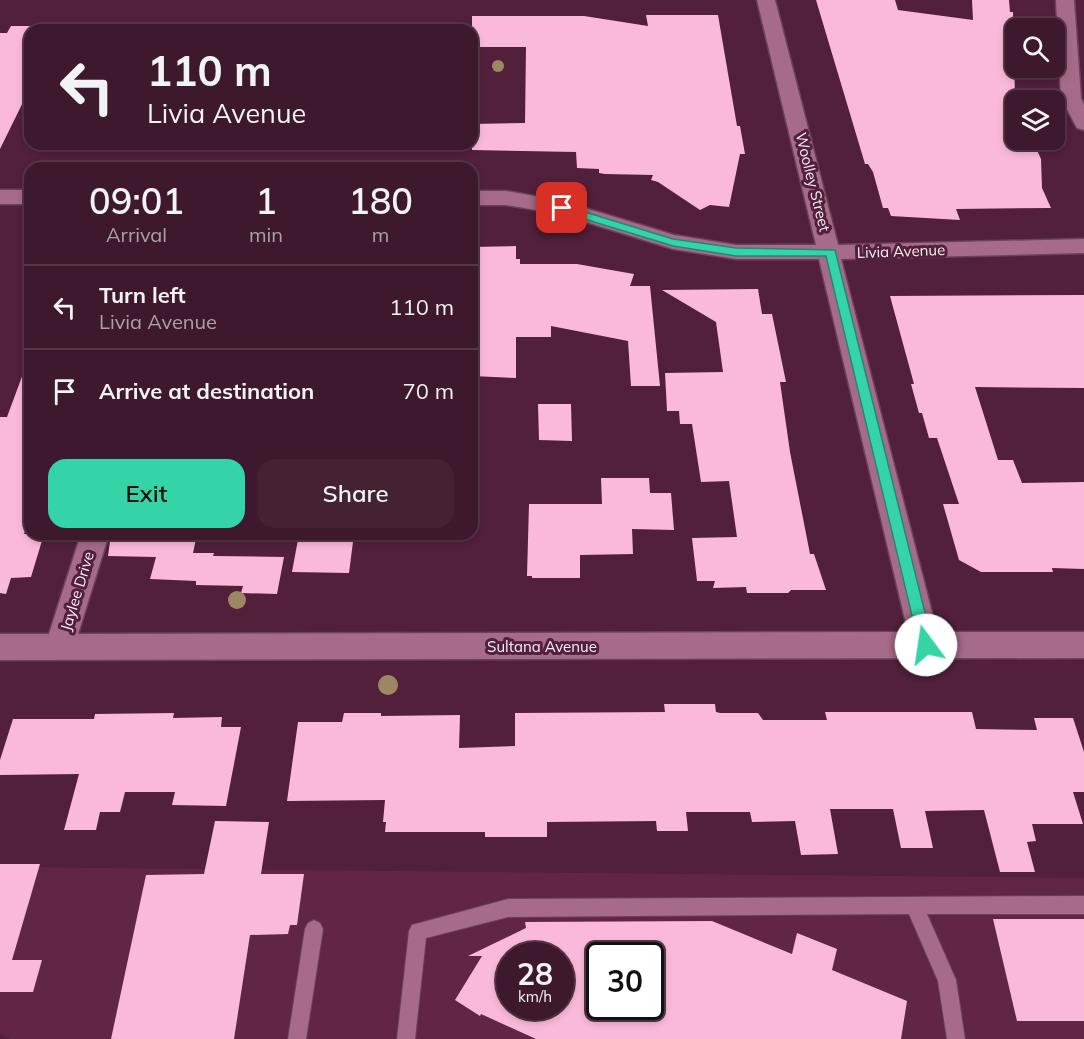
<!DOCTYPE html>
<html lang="en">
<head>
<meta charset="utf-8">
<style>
	body { margin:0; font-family:Mulish,sans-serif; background:#452134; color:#f1f3f6; height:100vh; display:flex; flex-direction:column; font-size:22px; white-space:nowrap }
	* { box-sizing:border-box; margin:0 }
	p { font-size:20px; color:#ada0a9 }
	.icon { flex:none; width:33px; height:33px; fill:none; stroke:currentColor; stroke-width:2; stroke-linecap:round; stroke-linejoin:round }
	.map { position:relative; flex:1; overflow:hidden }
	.details { position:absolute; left:24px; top:162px; width:454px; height:378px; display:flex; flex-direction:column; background:#3e182c; border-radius:18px; box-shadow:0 3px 9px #0003,0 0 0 2px #573748 }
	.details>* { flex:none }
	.banner { position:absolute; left:24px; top:24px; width:454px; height:126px; border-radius:18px; box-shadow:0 3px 9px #0003,0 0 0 2px #573748; background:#3e182c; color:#f1f3f6; overflow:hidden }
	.tools { position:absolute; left:1005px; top:18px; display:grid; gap:12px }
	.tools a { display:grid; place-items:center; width:60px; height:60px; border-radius:12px; background:#3e182c; box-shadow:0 3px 9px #0003,0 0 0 2px #573748; font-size:30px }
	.speed { position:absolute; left:496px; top:942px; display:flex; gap:12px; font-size:30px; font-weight:700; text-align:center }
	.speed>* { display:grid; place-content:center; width:78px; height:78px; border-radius:50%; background:#3e182c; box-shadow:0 3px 9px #0003,0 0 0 2px #573748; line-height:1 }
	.speed small { font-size:15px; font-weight:400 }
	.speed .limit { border:3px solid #111; border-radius:9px; background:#fff; color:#111 }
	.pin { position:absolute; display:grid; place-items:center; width:51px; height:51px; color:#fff; margin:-26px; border-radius:12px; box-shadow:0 3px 9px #0006 }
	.me { position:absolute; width:66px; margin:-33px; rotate:346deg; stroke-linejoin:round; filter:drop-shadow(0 0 4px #0008) }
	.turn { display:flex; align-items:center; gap:21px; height:126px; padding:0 24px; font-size:27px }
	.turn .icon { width:78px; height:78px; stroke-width:2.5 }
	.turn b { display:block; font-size:42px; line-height:51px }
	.eta { display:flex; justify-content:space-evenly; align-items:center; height:102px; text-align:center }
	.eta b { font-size:36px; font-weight:600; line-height:42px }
	.primary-button { display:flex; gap:12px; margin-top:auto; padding:12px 24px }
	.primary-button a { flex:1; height:69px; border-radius:18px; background:#35d4a7; color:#111; font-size:24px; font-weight:600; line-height:69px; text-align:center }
	.primary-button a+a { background:#452134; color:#f1f3f6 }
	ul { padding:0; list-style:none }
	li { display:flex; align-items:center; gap:18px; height:84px; padding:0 24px; border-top:2px solid #573748 }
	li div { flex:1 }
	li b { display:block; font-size:22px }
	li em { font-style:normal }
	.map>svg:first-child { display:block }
	.built { fill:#612646; fill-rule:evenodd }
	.building { fill:#fab9d8; fill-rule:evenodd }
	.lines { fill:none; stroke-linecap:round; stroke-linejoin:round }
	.service-casing { stroke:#6a4259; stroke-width:2 }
	.minor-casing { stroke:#6a4259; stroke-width:3 }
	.service { fill:#a66b88; fill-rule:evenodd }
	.minor { fill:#a66b88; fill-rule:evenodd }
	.tree { fill:#9d8763 }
	.route { fill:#35d4a7; stroke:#228a6d; stroke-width:1.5 }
	.labels { text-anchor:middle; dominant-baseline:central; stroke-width:6; stroke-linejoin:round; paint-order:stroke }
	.street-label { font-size:15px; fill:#fdeff5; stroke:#52203b }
</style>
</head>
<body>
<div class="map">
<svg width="1084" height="1039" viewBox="0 0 1084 1039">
	<rect width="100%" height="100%" fill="#52203b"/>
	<path class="built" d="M 0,867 L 1084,878 L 1084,1039 L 10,1039 L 0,1034 ZM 510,956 L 561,956 L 561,1006 L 510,1006 ZM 600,956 L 651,956 L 651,1006 L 600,1006 Z"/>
	<path class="building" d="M 816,0 L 895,0 L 898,10 L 973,20 L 972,0 L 1009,0 L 1010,12 L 1013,12 L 1016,141 L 1031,141 L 1036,148 L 1041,159 L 1042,188 L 1051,208 L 956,209 L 960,220 L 891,216 L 888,208 L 883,208 L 873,172 L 868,164 L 865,164 Z
		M 646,15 L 718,15 L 737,126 L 740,126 L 745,154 L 740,154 L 729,207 L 710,205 L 700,210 L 658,182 L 651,180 L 653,175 L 605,174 L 599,173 L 599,169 L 577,168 L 576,152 L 472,150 L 472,124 L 525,123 L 526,47 L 472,47 L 472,16 L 584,16 L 648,26 Z
		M 11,26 L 30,26 L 30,88 L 0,149 L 0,33 L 7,33 Z
		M 516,246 L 516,259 L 520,259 L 520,264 L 577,264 L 594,267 L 634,274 L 630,286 L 650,286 L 660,386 L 631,386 L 628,341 L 551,326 L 551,337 L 516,337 L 516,378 L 472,376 L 472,247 Z
		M 758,289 L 762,314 L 772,314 L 786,382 L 780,382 L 790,452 L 810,554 L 814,554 L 826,590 L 791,590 L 788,593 L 747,593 L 746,587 L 713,588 L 715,581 L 697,581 L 692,538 L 737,537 L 729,481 L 701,482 L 692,424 L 680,424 L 679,411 L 667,411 L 665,373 L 723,372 L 716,322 L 662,290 Z
		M 1084,295 L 1084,388 L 975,387 L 998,460 L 1013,460 L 1022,483 L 1084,482 L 1084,569 L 1052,568 L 1053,572 L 981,572 L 959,560 L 943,504 L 959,504 L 937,438 L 929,438 L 922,413 L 919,413 L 911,384 L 914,384 L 890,296 Z
		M 27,363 L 30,364 L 30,517 L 24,534 L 44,534 L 31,577 L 11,578 L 6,594 L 0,593 L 0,417 L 7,417 Z
		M 538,404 L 571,404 L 572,441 L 539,440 Z
		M 601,478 L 649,478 L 650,493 L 671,493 L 674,530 L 632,529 L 633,554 L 580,555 L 580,578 L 532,578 L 532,576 L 527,576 L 529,504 L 602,504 Z
		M 111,534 L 197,534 L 193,553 L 214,553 L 213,556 L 284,557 L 277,594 L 241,593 L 243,586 L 196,585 L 196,581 L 150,579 L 156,557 L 108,556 Z
		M 299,534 L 354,534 L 349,573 L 292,572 Z
		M 664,704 L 715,704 L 716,712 L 720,713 L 758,713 L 763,720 L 827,720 L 825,712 L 972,712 L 976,729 L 1037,730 L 1034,718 L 1073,718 L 1084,752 L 1084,792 L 1073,792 L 1083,824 L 1032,824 L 1036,841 L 1027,842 L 1035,872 L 1000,872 L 984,810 L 925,811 L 933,848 L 901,848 L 893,809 L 830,809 L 838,854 L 801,855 L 795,821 L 752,822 L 750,812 L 686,812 L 688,831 L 657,831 L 656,821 L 547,822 L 547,837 L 485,837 L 485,832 L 385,832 L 386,822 L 383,822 L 385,800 L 287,801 L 298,722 L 342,722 L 344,713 L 381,713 L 381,716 L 460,715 L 459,748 L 515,746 L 515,713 L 665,712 Z
		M 174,713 L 173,718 L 222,717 L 221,727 L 241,727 L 226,806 L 172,805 L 175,792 L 125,792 L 120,812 L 100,812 L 96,830 L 64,830 L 79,774 L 0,775 L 0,760 L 13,719 L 94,719 L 95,714 Z
		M 215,821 L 269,822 L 261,874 L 304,874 L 297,925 L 290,925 L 288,934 L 250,935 L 234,1039 L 111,1039 L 146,875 L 204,874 Z
		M 0,864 L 40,864 L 12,960 L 42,960 L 33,992 L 0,992 Z
		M 993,919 L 1084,919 L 1084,1021 L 1017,1021 Z
		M 712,921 L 792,954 L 797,933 L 837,949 L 832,970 L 907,1001 L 901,1039 L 536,1039 L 481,1014 L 480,1016 L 455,1000 L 482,956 L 468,956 L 526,928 L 525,922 ZM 510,956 L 561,956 L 561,1006 L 510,1006 ZM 600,956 L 651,956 L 651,1006 L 600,1006 Z"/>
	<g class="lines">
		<g class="service-casing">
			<path id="service" d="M 1084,896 L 1084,914 L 927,914 L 956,980 L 965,1039 L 947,1039 L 938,981 L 909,914 L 508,917 L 426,938 L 415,1039 L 397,1039 L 409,931 L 412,925 L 508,899 Z
				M 314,920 L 320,923 L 323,929 L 306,1039 L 288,1039 L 305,929 L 308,923 Z"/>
		</g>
		<g class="minor-casing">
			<path id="minor" d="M 757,0 L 775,0 L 838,245 L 1084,239 L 1084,253 L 841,259 L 937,632 L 1084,632 L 1084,658 L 0,660 L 0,634 L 49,634 L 81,534 L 109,534 L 78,634 L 908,632 L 819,259 L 736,259 L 673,249 L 560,214 L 506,205 L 472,205 L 472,191 L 506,191 L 562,201 L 674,235 L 736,245 L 816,245 Z
				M 1056,0 L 1074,0 L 1081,98 L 1084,105 L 1084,130 L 1077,128 L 1061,98 Z
				M 0,190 L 30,190 L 30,204 L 0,204 Z"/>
		</g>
		<use href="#service" class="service"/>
		<use href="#minor" class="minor"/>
	</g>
	<g class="tree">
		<circle cx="498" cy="66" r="6"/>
		<circle cx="237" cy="600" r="9"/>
		<circle cx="388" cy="685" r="10"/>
	</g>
	<path class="route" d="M 562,205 L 673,239 L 736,248 L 835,250 L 933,645 L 931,650 L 926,652 L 921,650 L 919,645 L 826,256 L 736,256 L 673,246 L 558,211 L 558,206 Z"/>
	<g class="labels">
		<g class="street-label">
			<text transform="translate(813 182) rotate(76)">Woolley Street</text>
			<text transform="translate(901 251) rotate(-2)">Livia Avenue</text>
			<text transform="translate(77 591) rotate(-73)">Jaylee Drive</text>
			<text x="542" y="646">Sultana Avenue</text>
		</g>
	</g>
</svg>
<div class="tools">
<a><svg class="icon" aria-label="search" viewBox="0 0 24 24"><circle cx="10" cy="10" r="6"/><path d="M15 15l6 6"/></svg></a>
<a><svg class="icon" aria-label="layers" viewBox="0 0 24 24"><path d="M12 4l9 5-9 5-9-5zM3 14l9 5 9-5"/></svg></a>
</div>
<div class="speed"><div>28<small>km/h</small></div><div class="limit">30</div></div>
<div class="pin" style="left:562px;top:208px;background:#d93025"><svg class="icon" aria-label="arrive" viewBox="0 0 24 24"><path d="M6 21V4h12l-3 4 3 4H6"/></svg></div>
<svg class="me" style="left:926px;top:645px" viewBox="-20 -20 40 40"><circle r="19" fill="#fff"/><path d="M0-13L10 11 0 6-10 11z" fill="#35d4a7"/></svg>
<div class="banner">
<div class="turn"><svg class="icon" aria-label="left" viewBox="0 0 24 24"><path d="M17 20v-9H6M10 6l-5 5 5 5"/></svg><div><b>110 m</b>Livia Avenue</div></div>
</div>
<section class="details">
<div class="eta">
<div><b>09:01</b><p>Arrival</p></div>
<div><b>1</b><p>min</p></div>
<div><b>180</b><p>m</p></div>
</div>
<ul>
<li><svg class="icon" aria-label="left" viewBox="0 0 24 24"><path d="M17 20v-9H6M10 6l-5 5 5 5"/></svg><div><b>Turn left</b><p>Livia Avenue</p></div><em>110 m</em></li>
<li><svg class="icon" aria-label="arrive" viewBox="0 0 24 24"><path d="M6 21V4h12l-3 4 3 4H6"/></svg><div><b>Arrive at destination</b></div><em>70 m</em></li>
</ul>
<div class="primary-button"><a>Exit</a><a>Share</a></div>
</section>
</div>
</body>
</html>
